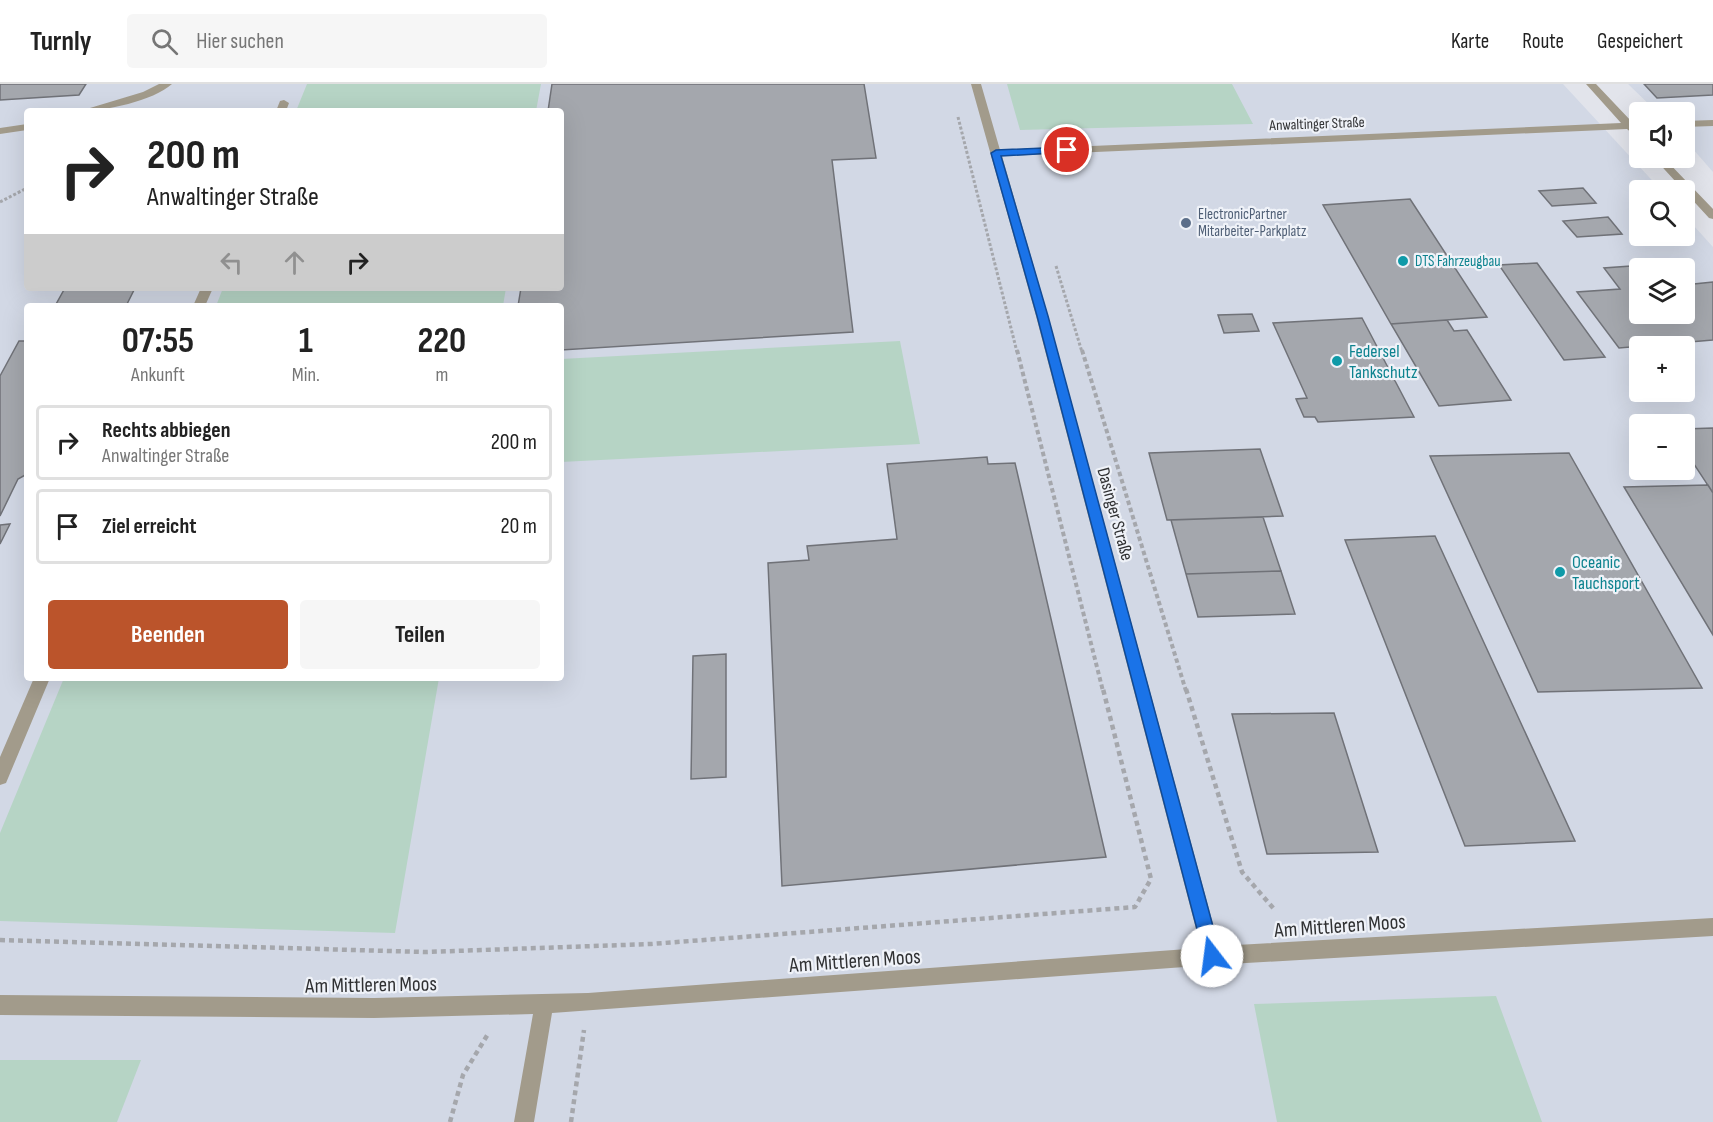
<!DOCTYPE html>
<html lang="de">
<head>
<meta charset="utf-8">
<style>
	body { margin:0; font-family:"Sofia Sans Condensed",sans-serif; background:#f6f6f6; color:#222; height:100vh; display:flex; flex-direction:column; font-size:22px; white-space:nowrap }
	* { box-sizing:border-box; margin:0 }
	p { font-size:20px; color:#767676 }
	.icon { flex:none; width:33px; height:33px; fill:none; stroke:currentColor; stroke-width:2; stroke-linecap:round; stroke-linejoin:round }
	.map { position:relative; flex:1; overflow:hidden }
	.sheet { position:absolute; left:24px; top:219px; width:540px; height:378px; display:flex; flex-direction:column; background:#fff; border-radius:6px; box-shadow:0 6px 24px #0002 }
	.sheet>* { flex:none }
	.top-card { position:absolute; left:24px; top:24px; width:540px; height:183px; border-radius:6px; box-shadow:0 6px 24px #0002; background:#fff; color:#222; overflow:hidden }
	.buttons { position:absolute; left:1629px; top:18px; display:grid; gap:12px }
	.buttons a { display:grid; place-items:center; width:66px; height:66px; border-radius:6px; background:#fff; box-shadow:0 6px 24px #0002; font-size:30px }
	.pin { position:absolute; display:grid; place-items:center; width:51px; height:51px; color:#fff; margin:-26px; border:3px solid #fff; border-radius:50%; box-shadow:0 2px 6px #0007 }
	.me { position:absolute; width:66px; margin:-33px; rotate:345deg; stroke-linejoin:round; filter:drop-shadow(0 0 4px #0008) }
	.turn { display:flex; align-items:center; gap:21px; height:126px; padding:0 24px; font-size:27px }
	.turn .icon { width:78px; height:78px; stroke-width:2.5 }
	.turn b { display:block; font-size:42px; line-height:51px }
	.lanes { display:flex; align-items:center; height:57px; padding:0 24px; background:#0003; justify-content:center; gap:30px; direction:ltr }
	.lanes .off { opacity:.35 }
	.eta { display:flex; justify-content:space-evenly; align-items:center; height:102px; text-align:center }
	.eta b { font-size:36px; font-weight:700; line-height:42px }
	.action { display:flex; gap:12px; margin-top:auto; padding:12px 24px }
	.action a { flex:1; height:69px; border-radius:6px; background:#bb542b; color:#fff; font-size:24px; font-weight:700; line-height:69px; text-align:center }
	.action a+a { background:#f6f6f6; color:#222 }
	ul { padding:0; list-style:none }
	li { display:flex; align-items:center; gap:18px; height:75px; margin:0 12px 9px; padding:0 12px; border:3px solid #e0e0e0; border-radius:6px }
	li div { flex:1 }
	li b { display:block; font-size:22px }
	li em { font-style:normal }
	header { display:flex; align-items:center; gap:36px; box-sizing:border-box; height:84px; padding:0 30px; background:#fff; border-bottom:2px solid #e0e0e0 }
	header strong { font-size:28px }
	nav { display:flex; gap:33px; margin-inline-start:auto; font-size:21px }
	.search { width:420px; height:54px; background:#f6f6f6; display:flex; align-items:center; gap:15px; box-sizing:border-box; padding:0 21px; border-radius:6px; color:#767676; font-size:22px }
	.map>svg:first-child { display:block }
	.built { fill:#d2d8e5; fill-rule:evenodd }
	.green { fill:#b6d4c5 }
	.building { fill:#a4a7ad; stroke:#707278; stroke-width:1.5 }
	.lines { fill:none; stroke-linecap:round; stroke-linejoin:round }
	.path-far2 { stroke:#a5a7ac; stroke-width:3; stroke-dasharray:3 2; stroke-linecap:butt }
	.path-far1 { stroke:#a5a7ac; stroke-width:4; stroke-dasharray:4.5 3; stroke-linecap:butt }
	.path { stroke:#a5a7ac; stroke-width:4.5; stroke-dasharray:5 4; stroke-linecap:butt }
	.minor { fill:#a29b8b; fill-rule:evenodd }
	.route { fill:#1a73e8; stroke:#114b97; stroke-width:1.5 }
	.service-dot { fill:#5c6f8a; stroke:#eff2f8; stroke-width:2 }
	.culture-dot { fill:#0f9aa8; stroke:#eff2f8; stroke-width:2 }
	.labels { text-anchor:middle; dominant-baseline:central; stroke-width:4.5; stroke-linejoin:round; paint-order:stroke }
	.far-street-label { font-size:15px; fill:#303133; stroke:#eff2f8 }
	.far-service-label { font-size:15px; fill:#4e5e75; stroke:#eff2f8; text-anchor:start }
	.far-culture-label { font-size:15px; fill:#0d838f; stroke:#eff2f8; text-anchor:start }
	.culture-label { font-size:18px; fill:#0d838f; stroke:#eff2f8; text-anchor:start }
	.street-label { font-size:18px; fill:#303133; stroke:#eff2f8 }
	.near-street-label { font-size:21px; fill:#303133; stroke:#eff2f8 }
</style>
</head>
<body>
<header>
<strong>Turnly</strong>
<div class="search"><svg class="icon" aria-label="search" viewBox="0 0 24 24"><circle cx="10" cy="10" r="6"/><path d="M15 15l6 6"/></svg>Hier suchen</div>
<nav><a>Karte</a><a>Route</a><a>Gespeichert</a></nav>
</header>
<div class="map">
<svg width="1713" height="1038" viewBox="0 0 1713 1038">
	<rect width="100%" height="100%" fill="#e2e4eb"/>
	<path class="built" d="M 0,0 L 1563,0 L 1661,106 L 1640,106 L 1640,152 L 1684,152 L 1685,132 L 1713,163 L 1713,1038 L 0,1038 ZM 27,27 L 561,27 L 561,204 L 27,204 ZM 1640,184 L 1684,184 L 1684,230 L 1640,230 ZM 27,222 L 561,222 L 561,594 L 27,594 ZM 1640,262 L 1684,262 L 1684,308 L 1640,308 ZM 1640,340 L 1684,340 L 1684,386 L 1640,386 Z
		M 1628,0 L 1713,0 L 1713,88 L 1685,56 L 1684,28 L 1657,28 Z"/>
	<path class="green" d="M 307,0 L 541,0 L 536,27 L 296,27 Z
		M 1007,0 L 1232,0 L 1253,40 L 1020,46 Z
		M 223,204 L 506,204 L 503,222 L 216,222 Z
		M 900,257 L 920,360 L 561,378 L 561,275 Z
		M 64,594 L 439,594 L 395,849 L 0,837 L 0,749 Z
		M 1496,912 L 1542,1038 L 1277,1038 L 1254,920 Z
		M 0,976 L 141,976 L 117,1038 L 0,1038 Z"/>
	<path class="building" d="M 0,0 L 86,0 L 79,11 L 0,16 Z
		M 552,0 L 864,0 L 876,74 L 832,76 L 853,248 L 561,266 L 561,222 L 518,222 L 521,204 L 561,204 L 561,27 L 548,27 Z
		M 1644,0 L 1713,0 L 1713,11 L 1657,14 Z
		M 1583,104 L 1596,119 L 1552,122 L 1539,107 Z
		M 1410,115 L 1487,233 L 1391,240 L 1323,121 Z
		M 1608,133 L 1622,150 L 1577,153 L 1563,137 Z
		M 1537,179 L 1605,273 L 1564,276 L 1499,181 Z
		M 1659,180 L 1664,184 L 1640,184 L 1640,230 L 1684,230 L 1684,201 L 1713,198 L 1713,256 L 1619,264 L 1577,208 L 1620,205 L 1604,184 Z
		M 65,204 L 135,204 L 126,222 L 55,222 Z
		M 1252,230 L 1259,247 L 1224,249 L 1218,231 Z
		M 1362,234 L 1414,333 L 1318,338 L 1315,333 L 1304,333 L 1296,315 L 1307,314 L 1273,239 Z
		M 1447,236 L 1454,247 L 1467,246 L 1511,316 L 1439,322 L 1391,240 Z
		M 19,257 L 27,257 L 27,390 L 18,395 L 0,432 L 0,292 Z
		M 1713,344 L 1713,409 L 1684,365 L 1684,345 Z
		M 1260,365 L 1283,432 L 1167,436 L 1149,369 Z
		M 1569,369 L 1702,604 L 1538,608 L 1430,372 Z
		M 987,373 L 988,380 L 1015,379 L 1106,773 L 782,802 L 768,479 L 809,476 L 807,462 L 897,455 L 887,380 Z
		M 1708,401 L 1713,409 L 1713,551 L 1624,403 Z
		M 1263,433 L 1281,487 L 1186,490 L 1171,436 Z
		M 10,440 L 0,460 L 0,441 Z
		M 1435,452 L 1575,757 L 1465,762 L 1345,456 Z
		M 1281,487 L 1295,530 L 1198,533 L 1186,490 Z
		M 726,570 L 726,693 L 691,695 L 693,572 Z
		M 1334,629 L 1378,768 L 1267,770 L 1232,630 Z"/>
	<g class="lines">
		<path class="path-far2" d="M 958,33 L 1017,268
			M 0,118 L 27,104
			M 1056,182 L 1082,268"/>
		<path class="path-far1" d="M 1017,266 L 1103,607
			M 1082,266 L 1186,607"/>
		<path class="path" d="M 1186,605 L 1242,788 L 1274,825
			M 0,856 L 426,868 L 651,860 L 1135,823 L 1151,795 L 1103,605
			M 450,1038 L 463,991 L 488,950
			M 571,1038 L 584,946"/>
		<path class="minor" d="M 159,0 L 172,0 C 153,17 105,27 80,27 L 143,8 Z
			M 971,0 L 981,0 L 1000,66 L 1621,39 L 1586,0 L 1596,0 L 1632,38 L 1640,38 L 1640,44 L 1637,44 L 1640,56 L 1627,45 L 1002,72 L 1048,232 L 1219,862 L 1713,834 L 1713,852 L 1212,881 L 552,929 L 534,1038 L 514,1038 L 533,930 L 374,934 L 0,931 L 0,911 L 374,914 L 588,909 L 1201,864 L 1036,232 Z
			M 284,16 L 289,19 L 286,27 L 276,27 L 280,17 Z
			M 1713,36 L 1713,42 L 1684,43 L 1684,37 Z
			M 27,40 L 27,46 L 0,50 L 0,44 Z
			M 1654,74 L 1664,74 L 1713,125 L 1713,135 L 1709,134 Z
			M 201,204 L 213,204 L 205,222 L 193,222 Z
			M 34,594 L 50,594 L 6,699 L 0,701 L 0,673 Z"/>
	</g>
	<path class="route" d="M 1067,63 L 1071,66 L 1070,68 L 1001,72 L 1048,232 L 1221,872 L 1218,878 L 1212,880 L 1206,878 L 1204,872 L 1037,232 L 991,69 L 996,66 Z"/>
	<circle class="service-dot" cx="1186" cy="139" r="6"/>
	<g class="culture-dot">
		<circle cx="1403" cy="177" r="6"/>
		<circle cx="1337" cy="277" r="6"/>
		<circle cx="1560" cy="488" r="6"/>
	</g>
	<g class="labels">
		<g class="far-street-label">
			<text transform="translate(1317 40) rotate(-2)">Anwaltinger Straße</text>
		</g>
		<g class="far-service-label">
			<text x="1198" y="130">ElectronicPartner<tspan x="1198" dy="17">Mitarbeiter-Parkplatz</tspan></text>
		</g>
		<g class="far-culture-label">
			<text x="1415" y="177">DTS Fahrzeugbau</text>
		</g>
		<g class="culture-label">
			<text x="1349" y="267">Federsel<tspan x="1349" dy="21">Tankschutz</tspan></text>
			<text x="1572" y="478">Oceanic<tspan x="1572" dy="21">Tauchsport</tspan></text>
		</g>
		<g class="street-label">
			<text transform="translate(1115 430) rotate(75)">Dasinger Straße</text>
		</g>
		<g class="near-street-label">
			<text transform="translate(1340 842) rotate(-4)">Am Mittleren Moos</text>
			<text transform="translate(855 877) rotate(-4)">Am Mittleren Moos</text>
			<text transform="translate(371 901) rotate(-1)">Am Mittleren Moos</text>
		</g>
	</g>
</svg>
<div class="buttons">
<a><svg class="icon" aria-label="sound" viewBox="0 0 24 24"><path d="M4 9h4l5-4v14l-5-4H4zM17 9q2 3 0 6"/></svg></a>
<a><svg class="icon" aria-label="search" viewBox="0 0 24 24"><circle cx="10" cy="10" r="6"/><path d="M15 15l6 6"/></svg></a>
<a><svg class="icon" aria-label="layers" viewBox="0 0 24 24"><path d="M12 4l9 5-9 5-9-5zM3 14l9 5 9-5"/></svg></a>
<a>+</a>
<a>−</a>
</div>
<div class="pin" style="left:1067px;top:66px;background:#d93025"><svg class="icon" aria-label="arrive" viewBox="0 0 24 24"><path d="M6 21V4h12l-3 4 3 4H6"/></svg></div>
<svg class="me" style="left:1212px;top:872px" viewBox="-20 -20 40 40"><circle r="19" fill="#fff"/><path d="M0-13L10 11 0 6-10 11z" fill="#1a73e8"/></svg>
<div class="top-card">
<div class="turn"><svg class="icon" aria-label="right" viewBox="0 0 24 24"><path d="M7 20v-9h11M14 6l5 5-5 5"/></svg><div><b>200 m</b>Anwaltinger Straße</div></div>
<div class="lanes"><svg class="icon off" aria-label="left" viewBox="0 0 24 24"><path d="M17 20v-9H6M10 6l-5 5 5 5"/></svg><svg class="icon off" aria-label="ahead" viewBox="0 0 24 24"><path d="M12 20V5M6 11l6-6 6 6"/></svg><svg class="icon" aria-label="right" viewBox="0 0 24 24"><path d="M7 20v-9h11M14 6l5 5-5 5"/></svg></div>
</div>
<section class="sheet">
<div class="eta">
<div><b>07:55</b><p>Ankunft</p></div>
<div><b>1</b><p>Min.</p></div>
<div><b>220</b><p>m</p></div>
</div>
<ul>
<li><svg class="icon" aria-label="right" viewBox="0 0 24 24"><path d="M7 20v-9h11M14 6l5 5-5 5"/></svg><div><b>Rechts abbiegen</b><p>Anwaltinger Straße</p></div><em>200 m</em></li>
<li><svg class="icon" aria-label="arrive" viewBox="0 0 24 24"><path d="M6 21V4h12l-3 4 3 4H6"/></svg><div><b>Ziel erreicht</b></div><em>20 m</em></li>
</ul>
<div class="action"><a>Beenden</a><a>Teilen</a></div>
</section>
</div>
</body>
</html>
